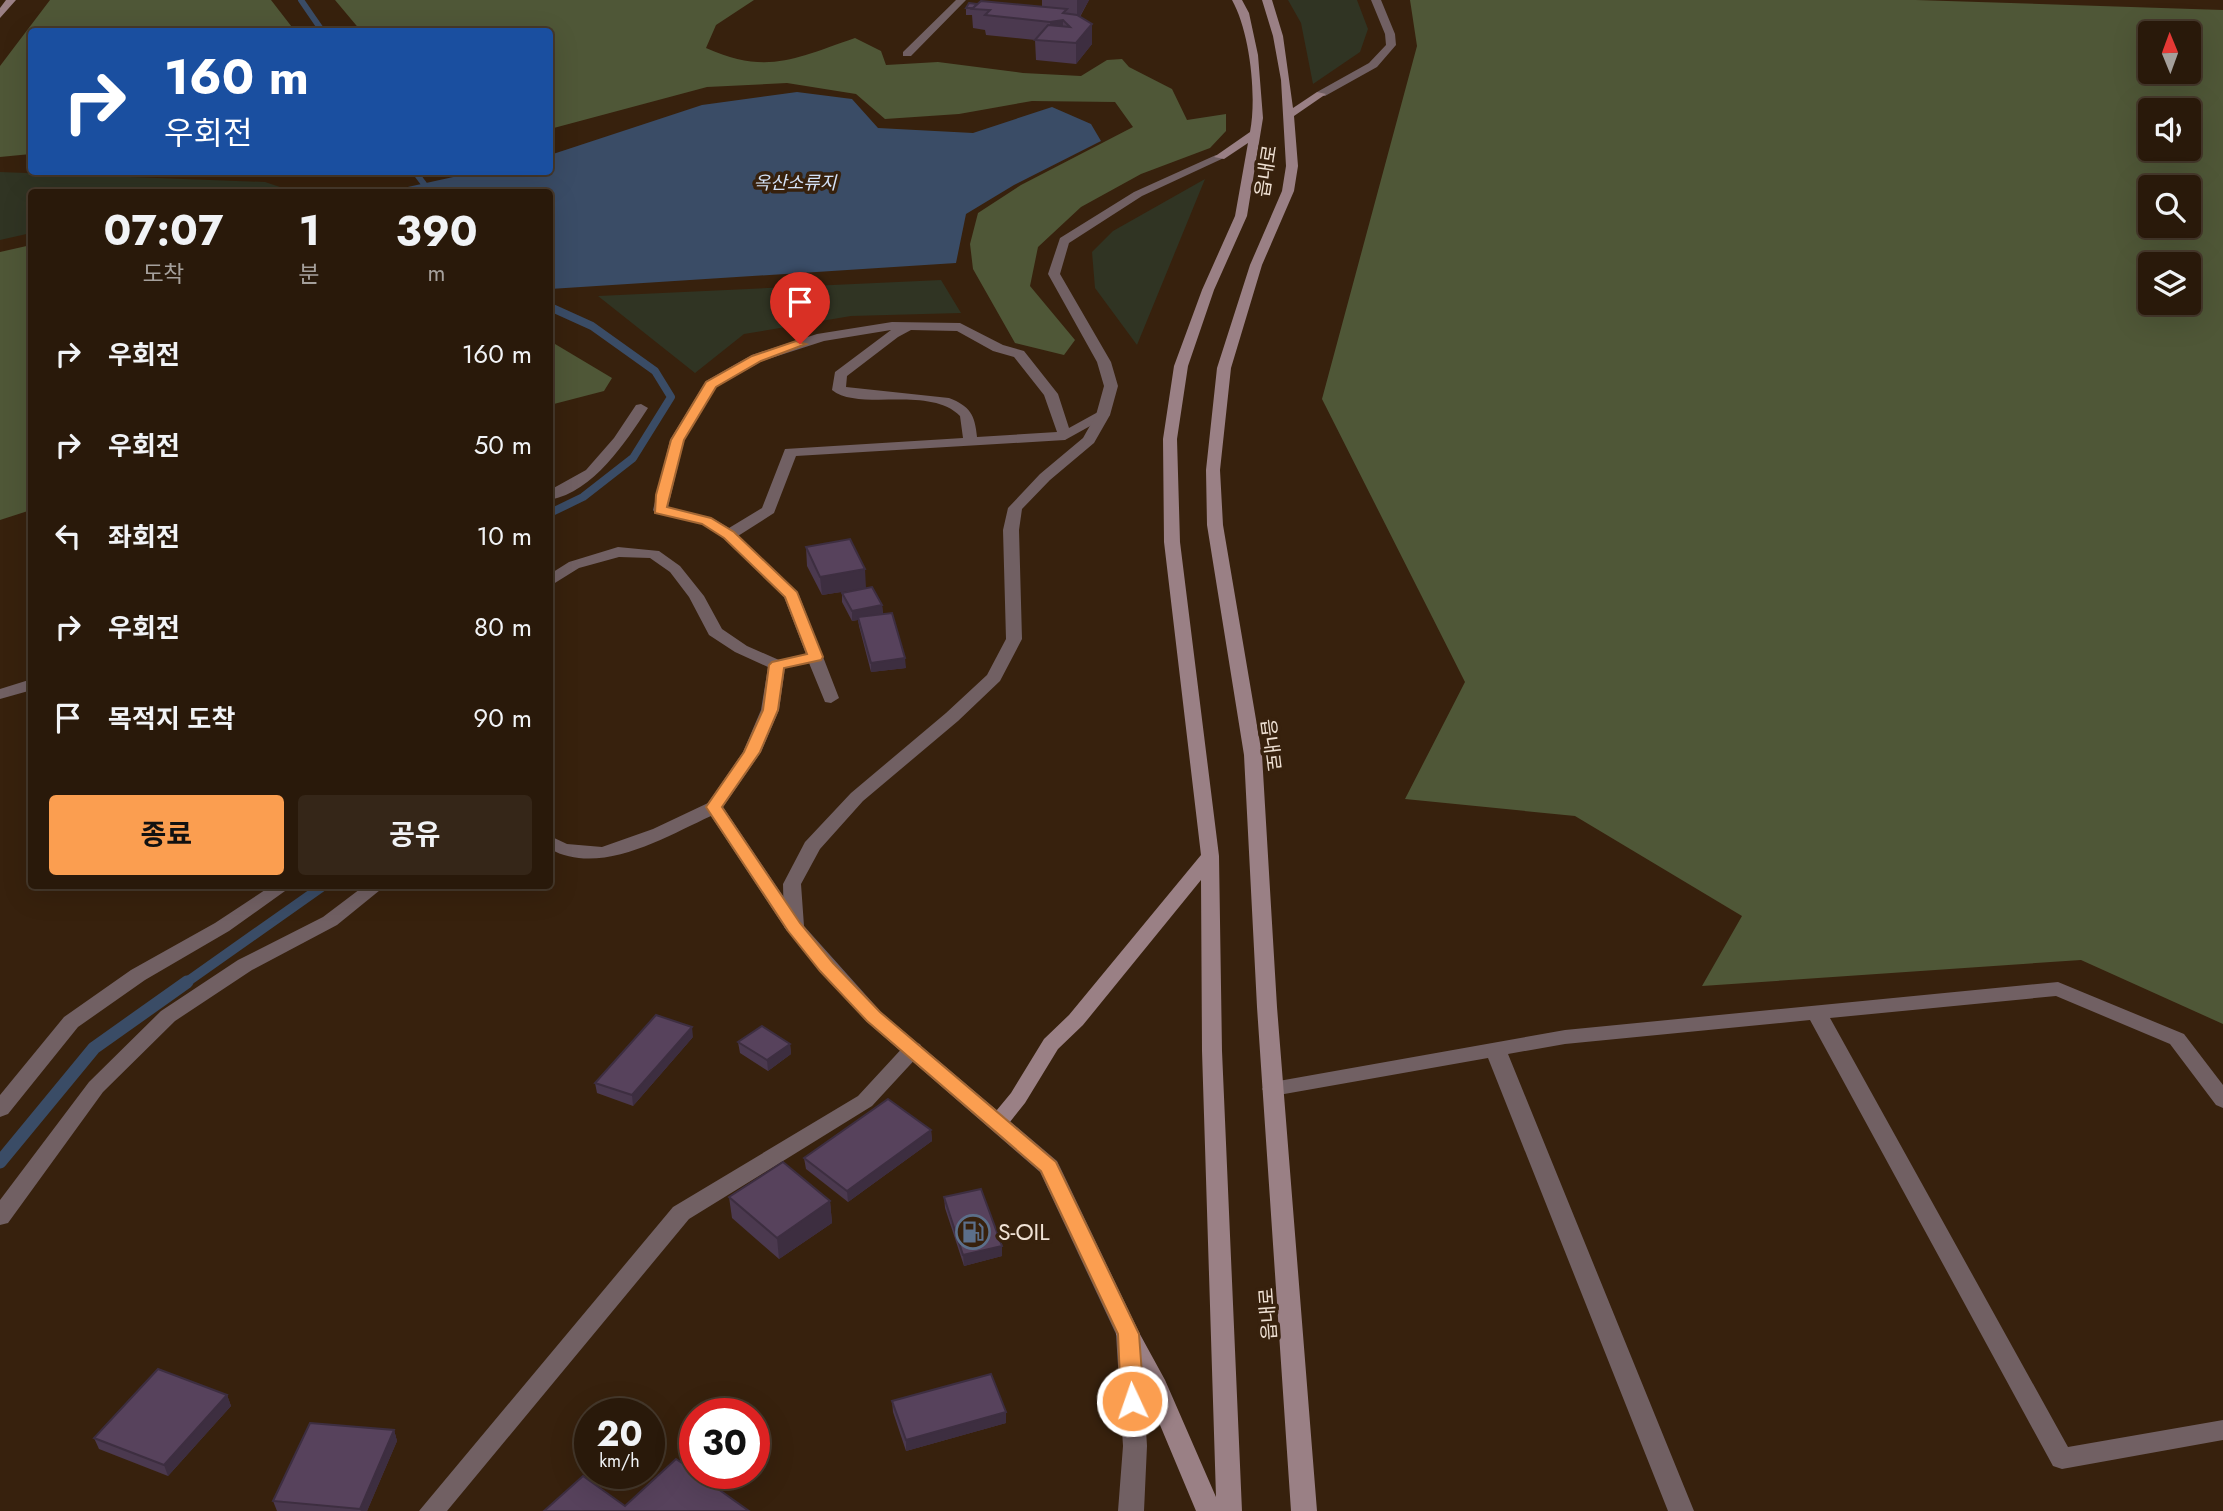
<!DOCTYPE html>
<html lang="ko">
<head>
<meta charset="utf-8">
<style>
	body { margin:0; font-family:Jost,"Noto Sans KR",sans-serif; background:#352618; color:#f1f3f6; height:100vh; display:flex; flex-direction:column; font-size:26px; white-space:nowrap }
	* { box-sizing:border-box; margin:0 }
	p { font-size:23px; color:#a5a09c }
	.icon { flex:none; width:38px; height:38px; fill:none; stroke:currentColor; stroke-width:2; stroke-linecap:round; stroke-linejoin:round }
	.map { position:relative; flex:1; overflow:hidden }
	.sheet { position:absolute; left:28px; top:189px; width:525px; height:700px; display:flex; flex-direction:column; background:#29190a; border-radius:7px; box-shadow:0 7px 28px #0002,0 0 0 2px #45382b }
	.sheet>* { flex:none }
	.top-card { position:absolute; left:28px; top:28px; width:525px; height:147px; border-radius:7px; box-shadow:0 7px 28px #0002,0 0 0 2px #45382b; background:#1a4fa0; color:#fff; overflow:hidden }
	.needle { width:46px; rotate:359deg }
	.buttons { position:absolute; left:2138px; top:21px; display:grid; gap:14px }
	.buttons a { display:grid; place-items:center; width:63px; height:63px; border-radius:7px; background:#29190a; box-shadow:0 7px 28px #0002,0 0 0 2px #45382b; font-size:35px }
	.speed { position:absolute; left:574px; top:1398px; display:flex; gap:14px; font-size:35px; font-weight:700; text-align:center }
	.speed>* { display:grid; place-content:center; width:91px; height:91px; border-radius:50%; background:#29190a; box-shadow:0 7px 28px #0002,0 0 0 2px #45382b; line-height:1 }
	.speed small { font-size:18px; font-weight:400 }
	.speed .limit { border:10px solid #d22; background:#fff; color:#111 }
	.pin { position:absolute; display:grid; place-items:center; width:60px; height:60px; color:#fff; margin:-72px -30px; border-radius:50% 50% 50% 0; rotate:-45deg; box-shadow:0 0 7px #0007 }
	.pin .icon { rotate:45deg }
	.me { position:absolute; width:77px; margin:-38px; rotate:357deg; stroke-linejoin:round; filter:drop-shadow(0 0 5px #0008) }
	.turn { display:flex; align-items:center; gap:24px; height:147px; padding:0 21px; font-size:32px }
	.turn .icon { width:91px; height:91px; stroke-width:2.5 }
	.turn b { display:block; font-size:49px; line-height:60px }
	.eta { display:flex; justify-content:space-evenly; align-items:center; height:119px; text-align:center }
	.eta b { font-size:42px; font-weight:700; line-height:49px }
	.button { display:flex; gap:14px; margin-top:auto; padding:14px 21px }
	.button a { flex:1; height:80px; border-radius:7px; background:#fb9e50; color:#111; font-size:28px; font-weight:700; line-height:80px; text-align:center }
	.button a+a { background:#352618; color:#f1f3f6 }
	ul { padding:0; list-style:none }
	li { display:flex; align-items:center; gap:21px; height:91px; padding:0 21px }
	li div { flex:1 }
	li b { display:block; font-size:26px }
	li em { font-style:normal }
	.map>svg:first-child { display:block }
	.green { fill:#303423 }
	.forest { fill:#4f5737; fill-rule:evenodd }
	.water { fill:#3a4c66 }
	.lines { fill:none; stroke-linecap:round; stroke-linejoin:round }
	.stream-far3 { stroke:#3a4c66; stroke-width:6 }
	.stream-far2 { stroke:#3a4c66; stroke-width:8 }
	.stream-far1 { stroke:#3a4c66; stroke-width:10 }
	.stream { stroke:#3a4c66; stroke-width:13 }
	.lane { fill:#716063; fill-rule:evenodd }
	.street { fill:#716063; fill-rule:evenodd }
	.secondary { fill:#9a8085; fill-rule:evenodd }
	.wall { fill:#4b394f }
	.shaded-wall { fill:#3d2e40 }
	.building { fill:#57425c; stroke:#3d2e40; stroke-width:2 }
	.route { fill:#fb9e50; stroke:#a36734; stroke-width:2 }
	.labels { text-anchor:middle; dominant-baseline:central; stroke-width:7; stroke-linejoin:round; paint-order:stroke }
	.far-water-label { font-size:18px; font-style:italic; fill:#d4e2f7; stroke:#37210d }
	.street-label { font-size:19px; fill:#efe1d4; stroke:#37210d }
	.near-poi-label { font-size:23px; fill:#efe1d4; stroke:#37210d; text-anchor:start }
</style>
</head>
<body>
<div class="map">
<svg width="2223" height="1511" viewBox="0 0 2223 1511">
	<rect width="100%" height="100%" fill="#37210d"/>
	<path class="green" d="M 1288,0 L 1357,0 L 1368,29 L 1360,52 L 1313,84 L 1301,23 Z
		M 0,172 L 265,182 L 283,188 L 253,192 L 32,192 L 31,233 L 0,240 Z
		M 1205,179 L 1137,345 L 1095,288 L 1092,252 L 1113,231 Z
		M 941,280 L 961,313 L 851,316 L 744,334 L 695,373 L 598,296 Z"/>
	<path class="forest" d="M 50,0 L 271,0 L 295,31 L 32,32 L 31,154 L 0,157 L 0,66 Z
		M 335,0 L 754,0 L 716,25 L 706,48 C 767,75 794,59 855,38 L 881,51 L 886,65 L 938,62 L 1023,73 L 1081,76 L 1107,60 L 1122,59 L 1129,67 L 1172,89 L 1187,120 L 1226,114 L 1226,131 L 1210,148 L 1141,174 L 1081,207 L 1038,247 L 1030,286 L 1075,340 L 1064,355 L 1015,343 L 973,269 L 970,244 L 978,213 L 1021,185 L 1133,127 L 1115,102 L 1032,101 L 959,114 L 885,119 L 856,94 L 787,83 L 707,87 L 550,129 L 550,32 L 361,31 Z
		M 1410,0 L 1916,0 L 2223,10 L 2223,1024 L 2081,960 L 1702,986 L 1742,916 L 1575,816 L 1405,799 L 1465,682 L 1322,399 L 1417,46 ZM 2189,33 L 2189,72 L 2151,72 L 2151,33 ZM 2189,110 L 2189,149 L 2151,149 L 2151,110 ZM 2189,187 L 2189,226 L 2151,226 L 2151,187 ZM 2189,264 L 2189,303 L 2151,303 L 2151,264 Z
		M 31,245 L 31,510 L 0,520 L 0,252 Z
		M 550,341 L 612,378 L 604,391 L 550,405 Z"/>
	<path class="water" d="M 797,92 L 852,99 L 878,128 L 973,133 L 1052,107 L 1091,124 L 1101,141 L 1014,185 L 966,214 L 956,263 L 550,289 L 550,192 L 385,192 L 476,172 L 550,172 L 550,155 L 702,105 Z"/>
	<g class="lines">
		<path class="stream-far3" d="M 301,0 L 323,32
			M 415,172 L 424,184"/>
		<path class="stream-far2" d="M 550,307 L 592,326 L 655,371 L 671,397 L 633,458 L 583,497 L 550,513"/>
		<path class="stream-far1" d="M 184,984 L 323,886"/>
		<path class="stream" d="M 0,1162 L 94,1048 L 187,982"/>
		<path class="lane" d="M 892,322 L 960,323 L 1003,345 L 1024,351 L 1058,394 L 1069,428 L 1098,412 L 1103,411 L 1110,415 L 1065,440 L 796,456 L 774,513 L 738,536 L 799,595 L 839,698 L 831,703 L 825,702 L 809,663 L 785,668 L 779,710 L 761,752 L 723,807 L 804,927 L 801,931 L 787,931 L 711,816 C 665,837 600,877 550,849 L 550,836 L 567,844 L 602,847 L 653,829 L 708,803 L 743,752 L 761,710 L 768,667 L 735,652 L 709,635 L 689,597 L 670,572 L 650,558 L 619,557 L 579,568 L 550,586 L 550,574 L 569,562 L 618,547 L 659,551 L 680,566 L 704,596 L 722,629 L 747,646 L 779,660 L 806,654 L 784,597 L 724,538 L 702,524 L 655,513 L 653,510 L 670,440 L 706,381 L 752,355 L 817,334 ZM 891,330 L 835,372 L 832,390 C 859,412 929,385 960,416 L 963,438 L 785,449 L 762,508 L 729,528 L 712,518 L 668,507 L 684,440 L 716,387 L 762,361 L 824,341 ZM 911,330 L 957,331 L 993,351 L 1014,357 L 1044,395 L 1057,432 L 977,437 C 975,415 970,406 949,398 L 846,387 L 847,376 L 898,337 Z
			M 641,404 L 648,408 C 625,443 594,491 550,500 L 550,490 L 586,470 L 614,438 L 636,405 Z
			M 32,679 L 32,690 L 0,699 L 0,689 Z
			M 271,886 L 292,886 L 229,931 L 145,980 L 78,1027 L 8,1114 L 0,1117 L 0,1095 L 64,1017 L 131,970 L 215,923 Z
			M 364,886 L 385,886 L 337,925 L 252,970 L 175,1021 L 103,1092 L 8,1223 L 0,1225 L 0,1200 L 89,1082 L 161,1011 L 238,960 L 323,917 Z
			M 913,1042 L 920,1044 L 923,1049 L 920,1054 L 872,1106 L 689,1219 L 447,1511 L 419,1511 L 673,1207 L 858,1096 L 906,1044 Z"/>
		<path class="street" d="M 956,0 L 966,0 L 911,56 L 903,56 L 903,52 Z
			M 1371,0 L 1381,0 L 1395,34 L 1396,45 L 1377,67 L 1325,96 L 1317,96 L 1317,92 L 1369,63 L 1386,45 L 1385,34 Z
			M 1216,155 L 1226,157 L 1142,196 L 1069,243 L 1060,274 L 1111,362 L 1118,386 L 1110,415 L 1094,443 L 1050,480 L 1022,509 L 1019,530 L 1022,639 L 1000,681 L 958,721 L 863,801 L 820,849 L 801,884 L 804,926 L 881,1012 L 1057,1161 L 1060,1167 L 1140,1334 L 1147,1446 L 1144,1511 L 1118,1511 L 1123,1446 L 1116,1334 L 1040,1172 L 867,1022 L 784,927 L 783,884 L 805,842 L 851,793 L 946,713 L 987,675 L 1006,639 L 1003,530 L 1008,508 L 1040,474 L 1083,438 L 1096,415 L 1104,386 L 1097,362 L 1048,274 L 1060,238 L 1134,192 Z
			M 2058,982 L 2184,1034 L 2223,1085 L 2223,1108 L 2216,1105 L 2170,1044 L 2056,996 L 1830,1018 L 2068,1447 L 2223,1420 L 2223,1440 L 2062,1469 L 2053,1466 L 1810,1020 L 1565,1044 L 1508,1054 L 1694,1511 L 1668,1511 L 1488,1058 L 1273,1096 L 1266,1094 L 1262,1089 L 1266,1084 L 1273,1082 L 1565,1030 Z"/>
		<path class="secondary" d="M 6,0 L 16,0 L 0,18 L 0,8 Z
			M 1232,0 L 1242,0 L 1249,13 L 1258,55 L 1263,118 L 1247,216 L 1214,290 L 1188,366 L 1177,439 L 1180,542 L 1219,856 L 1222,1051 L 1242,1511 L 1196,1511 L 1142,1382 L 1116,1334 L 1120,1327 L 1128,1325 L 1136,1327 L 1165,1380 L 1216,1497 L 1202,1051 L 1201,880 L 1083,1025 L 1058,1049 L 1025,1103 L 1006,1127 L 998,1130 L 990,1127 L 987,1122 L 1011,1093 L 1044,1039 L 1069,1015 L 1201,855 L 1164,542 L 1163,439 L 1174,366 L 1202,290 L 1235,216 L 1248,143 L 1224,159 L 1214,157 L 1250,132 C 1257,96 1250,32 1232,0 Z
			M 1262,0 L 1272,0 L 1283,36 L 1293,108 L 1317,92 L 1326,94 L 1294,116 L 1298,166 L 1294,191 L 1262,265 L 1231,368 L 1220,470 L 1223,525 L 1262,755 L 1277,1007 L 1317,1511 L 1291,1511 L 1257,1007 L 1244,755 L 1207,525 L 1206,470 L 1217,368 L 1250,265 L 1282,191 L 1286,166 L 1281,80 L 1273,36 Z"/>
	</g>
	<path class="wall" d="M 1042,0 L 1089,0 L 1080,17 L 1092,24 L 1092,44 L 1076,64 L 1036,60 L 1035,40 L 986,35 L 985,30 L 973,28 L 972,15 L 966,15 L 966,8 L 1042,7 Z
		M 806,547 L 866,588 L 822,595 L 807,566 Z
		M 842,593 L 882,605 L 883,614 L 906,668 L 871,672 L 859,626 L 858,620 L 852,621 L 842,602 Z
		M 693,1037 L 633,1106 L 597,1093 L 595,1083 Z
		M 738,1042 L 790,1044 L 791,1054 L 768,1071 L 740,1053 Z
		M 931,1130 L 932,1141 L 848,1202 L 806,1169 L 804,1158 Z
		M 729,1197 L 830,1201 L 832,1223 L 779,1259 L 732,1218 Z
		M 944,1197 L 1002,1256 L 964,1266 L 945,1208 Z
		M 227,1395 L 231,1406 L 168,1476 L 99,1449 L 94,1438 Z
		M 892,1401 L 1006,1412 L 1006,1423 L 906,1451 L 893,1412 Z
		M 394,1430 L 397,1441 L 367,1511 L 277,1511 L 273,1501 Z"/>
	<path class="shaded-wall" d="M 1077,0 L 1089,0 L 1077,21 Z
		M 1063,20 L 1063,40 L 1051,42 L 1050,22 Z
		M 1092,24 L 1092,44 L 1076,64 L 1076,43 Z
		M 865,569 L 866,588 L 822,595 L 820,577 Z
		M 882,605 L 883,615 L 852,621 L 852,611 Z
		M 905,658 L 906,668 L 871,672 L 871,663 Z
		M 692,1027 L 693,1037 L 633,1106 L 632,1095 Z
		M 790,1044 L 791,1054 L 768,1071 L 767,1060 Z
		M 931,1130 L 932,1141 L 848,1202 L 847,1191 Z
		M 830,1201 L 832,1223 L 779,1259 L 777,1238 Z
		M 1002,1246 L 1002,1256 L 964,1266 L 963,1255 Z
		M 227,1395 L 231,1406 L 168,1476 L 164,1465 Z
		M 1006,1412 L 1006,1423 L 906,1451 L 906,1440 Z
		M 394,1430 L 397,1441 L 367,1511 L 361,1511 L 360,1509 Z"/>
	<path class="building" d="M 981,1 L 1067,9 L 1063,13 L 1077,15 L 1092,24 L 1076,43 L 1035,40 L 1048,25 L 1070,27 L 1063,20 L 1050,22 L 985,15 L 990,10 L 972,9 Z
		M 969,3 L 977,4 L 973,8 L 966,8 Z
		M 850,539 L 865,569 L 820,577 L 806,547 Z
		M 872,587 L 882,605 L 852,611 L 842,593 Z
		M 892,613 L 905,658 L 871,663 L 858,617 Z
		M 656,1015 L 692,1027 L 632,1095 L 595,1083 Z
		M 762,1026 L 790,1044 L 767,1060 L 738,1042 Z
		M 888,1099 L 931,1130 L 847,1191 L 804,1158 Z
		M 783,1162 L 830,1201 L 777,1238 L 729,1197 Z
		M 981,1189 L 1002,1246 L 963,1255 L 944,1197 Z
		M 158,1369 L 227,1395 L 164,1465 L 94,1438 Z
		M 991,1374 L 1006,1412 L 906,1440 L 892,1401 Z
		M 310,1423 L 394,1430 L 360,1509 L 273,1501 Z
		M 676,1459 L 695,1472 L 695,1474 L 697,1474 L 749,1511 L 544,1511 L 583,1476 L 625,1506 Z"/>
	<path class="route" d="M 796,341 L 806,344 L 761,361 L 716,387 L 684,440 L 667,507 L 711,518 L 734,532 L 797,592 L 823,657 L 821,660 L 784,668 L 778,710 L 760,752 L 722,807 L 800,923 L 833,963 L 880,1012 L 1056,1162 L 1139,1334 L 1144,1401 L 1140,1408 L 1132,1410 L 1125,1408 L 1121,1401 L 1118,1334 L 1041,1171 L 867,1021 L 820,971 L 788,931 L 706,807 L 744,752 L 763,710 L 769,665 L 772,662 L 807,654 L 785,597 L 724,538 L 702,524 L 655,513 L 656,495 L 671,440 L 706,382 L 752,356 Z"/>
	<defs>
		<g id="fuel-ring" transform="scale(1.75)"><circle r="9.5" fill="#37210d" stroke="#5c6f8a" stroke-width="1.5"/><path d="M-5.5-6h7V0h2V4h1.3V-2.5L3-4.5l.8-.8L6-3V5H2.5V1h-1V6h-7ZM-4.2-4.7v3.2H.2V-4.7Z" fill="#5c6f8a"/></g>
	</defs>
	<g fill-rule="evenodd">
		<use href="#fuel-ring" x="973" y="1232"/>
	</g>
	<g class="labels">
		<g class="far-water-label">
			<text x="795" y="183">옥산소류지</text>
		</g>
		<g class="street-label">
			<text transform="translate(1266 171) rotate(-81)">읍내로</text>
			<text transform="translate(1271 745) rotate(83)">읍내로</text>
			<text transform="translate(1268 1314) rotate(-94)">읍내로</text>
		</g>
		<g class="near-poi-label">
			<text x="998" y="1232">S-OIL</text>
		</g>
	</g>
</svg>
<div class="buttons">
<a><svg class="needle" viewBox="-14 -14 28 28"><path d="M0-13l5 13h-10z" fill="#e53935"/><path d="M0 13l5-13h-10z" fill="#a5a09c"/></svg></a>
<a><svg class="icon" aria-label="sound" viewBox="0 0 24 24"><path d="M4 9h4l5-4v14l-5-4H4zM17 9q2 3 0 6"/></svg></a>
<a><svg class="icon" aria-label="search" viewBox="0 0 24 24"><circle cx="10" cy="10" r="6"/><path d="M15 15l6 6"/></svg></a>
<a><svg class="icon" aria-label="layers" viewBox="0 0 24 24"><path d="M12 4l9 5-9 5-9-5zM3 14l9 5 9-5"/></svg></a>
</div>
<div class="speed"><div>20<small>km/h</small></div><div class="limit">30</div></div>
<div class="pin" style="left:800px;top:344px;background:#d93025"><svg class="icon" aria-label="arrive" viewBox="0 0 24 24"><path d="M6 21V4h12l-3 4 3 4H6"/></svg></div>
<svg class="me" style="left:1132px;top:1401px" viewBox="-20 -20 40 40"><circle r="17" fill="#fb9e50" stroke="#fff" stroke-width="3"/><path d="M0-11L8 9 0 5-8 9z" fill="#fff"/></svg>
<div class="top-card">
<div class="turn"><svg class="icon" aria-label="right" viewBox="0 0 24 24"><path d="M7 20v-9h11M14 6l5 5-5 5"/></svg><div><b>160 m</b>우회전</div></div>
</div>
<section class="sheet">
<div class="eta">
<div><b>07:07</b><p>도착</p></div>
<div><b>1</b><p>분</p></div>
<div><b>390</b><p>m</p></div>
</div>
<ul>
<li><svg class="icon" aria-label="right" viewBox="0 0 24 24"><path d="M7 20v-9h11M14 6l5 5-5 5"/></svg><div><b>우회전</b></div><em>160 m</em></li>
<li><svg class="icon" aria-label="right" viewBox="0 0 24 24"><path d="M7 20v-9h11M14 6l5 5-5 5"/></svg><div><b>우회전</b></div><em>50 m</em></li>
<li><svg class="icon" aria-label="left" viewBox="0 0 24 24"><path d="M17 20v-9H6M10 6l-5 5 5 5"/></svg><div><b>좌회전</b></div><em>10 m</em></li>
<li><svg class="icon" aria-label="right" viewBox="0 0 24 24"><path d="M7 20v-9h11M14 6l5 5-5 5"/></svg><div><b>우회전</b></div><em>80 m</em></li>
<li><svg class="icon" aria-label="arrive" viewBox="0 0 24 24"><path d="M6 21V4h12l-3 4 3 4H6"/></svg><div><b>목적지 도착</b></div><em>90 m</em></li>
</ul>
<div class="button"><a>종료</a><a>공유</a></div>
</section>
</div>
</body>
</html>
